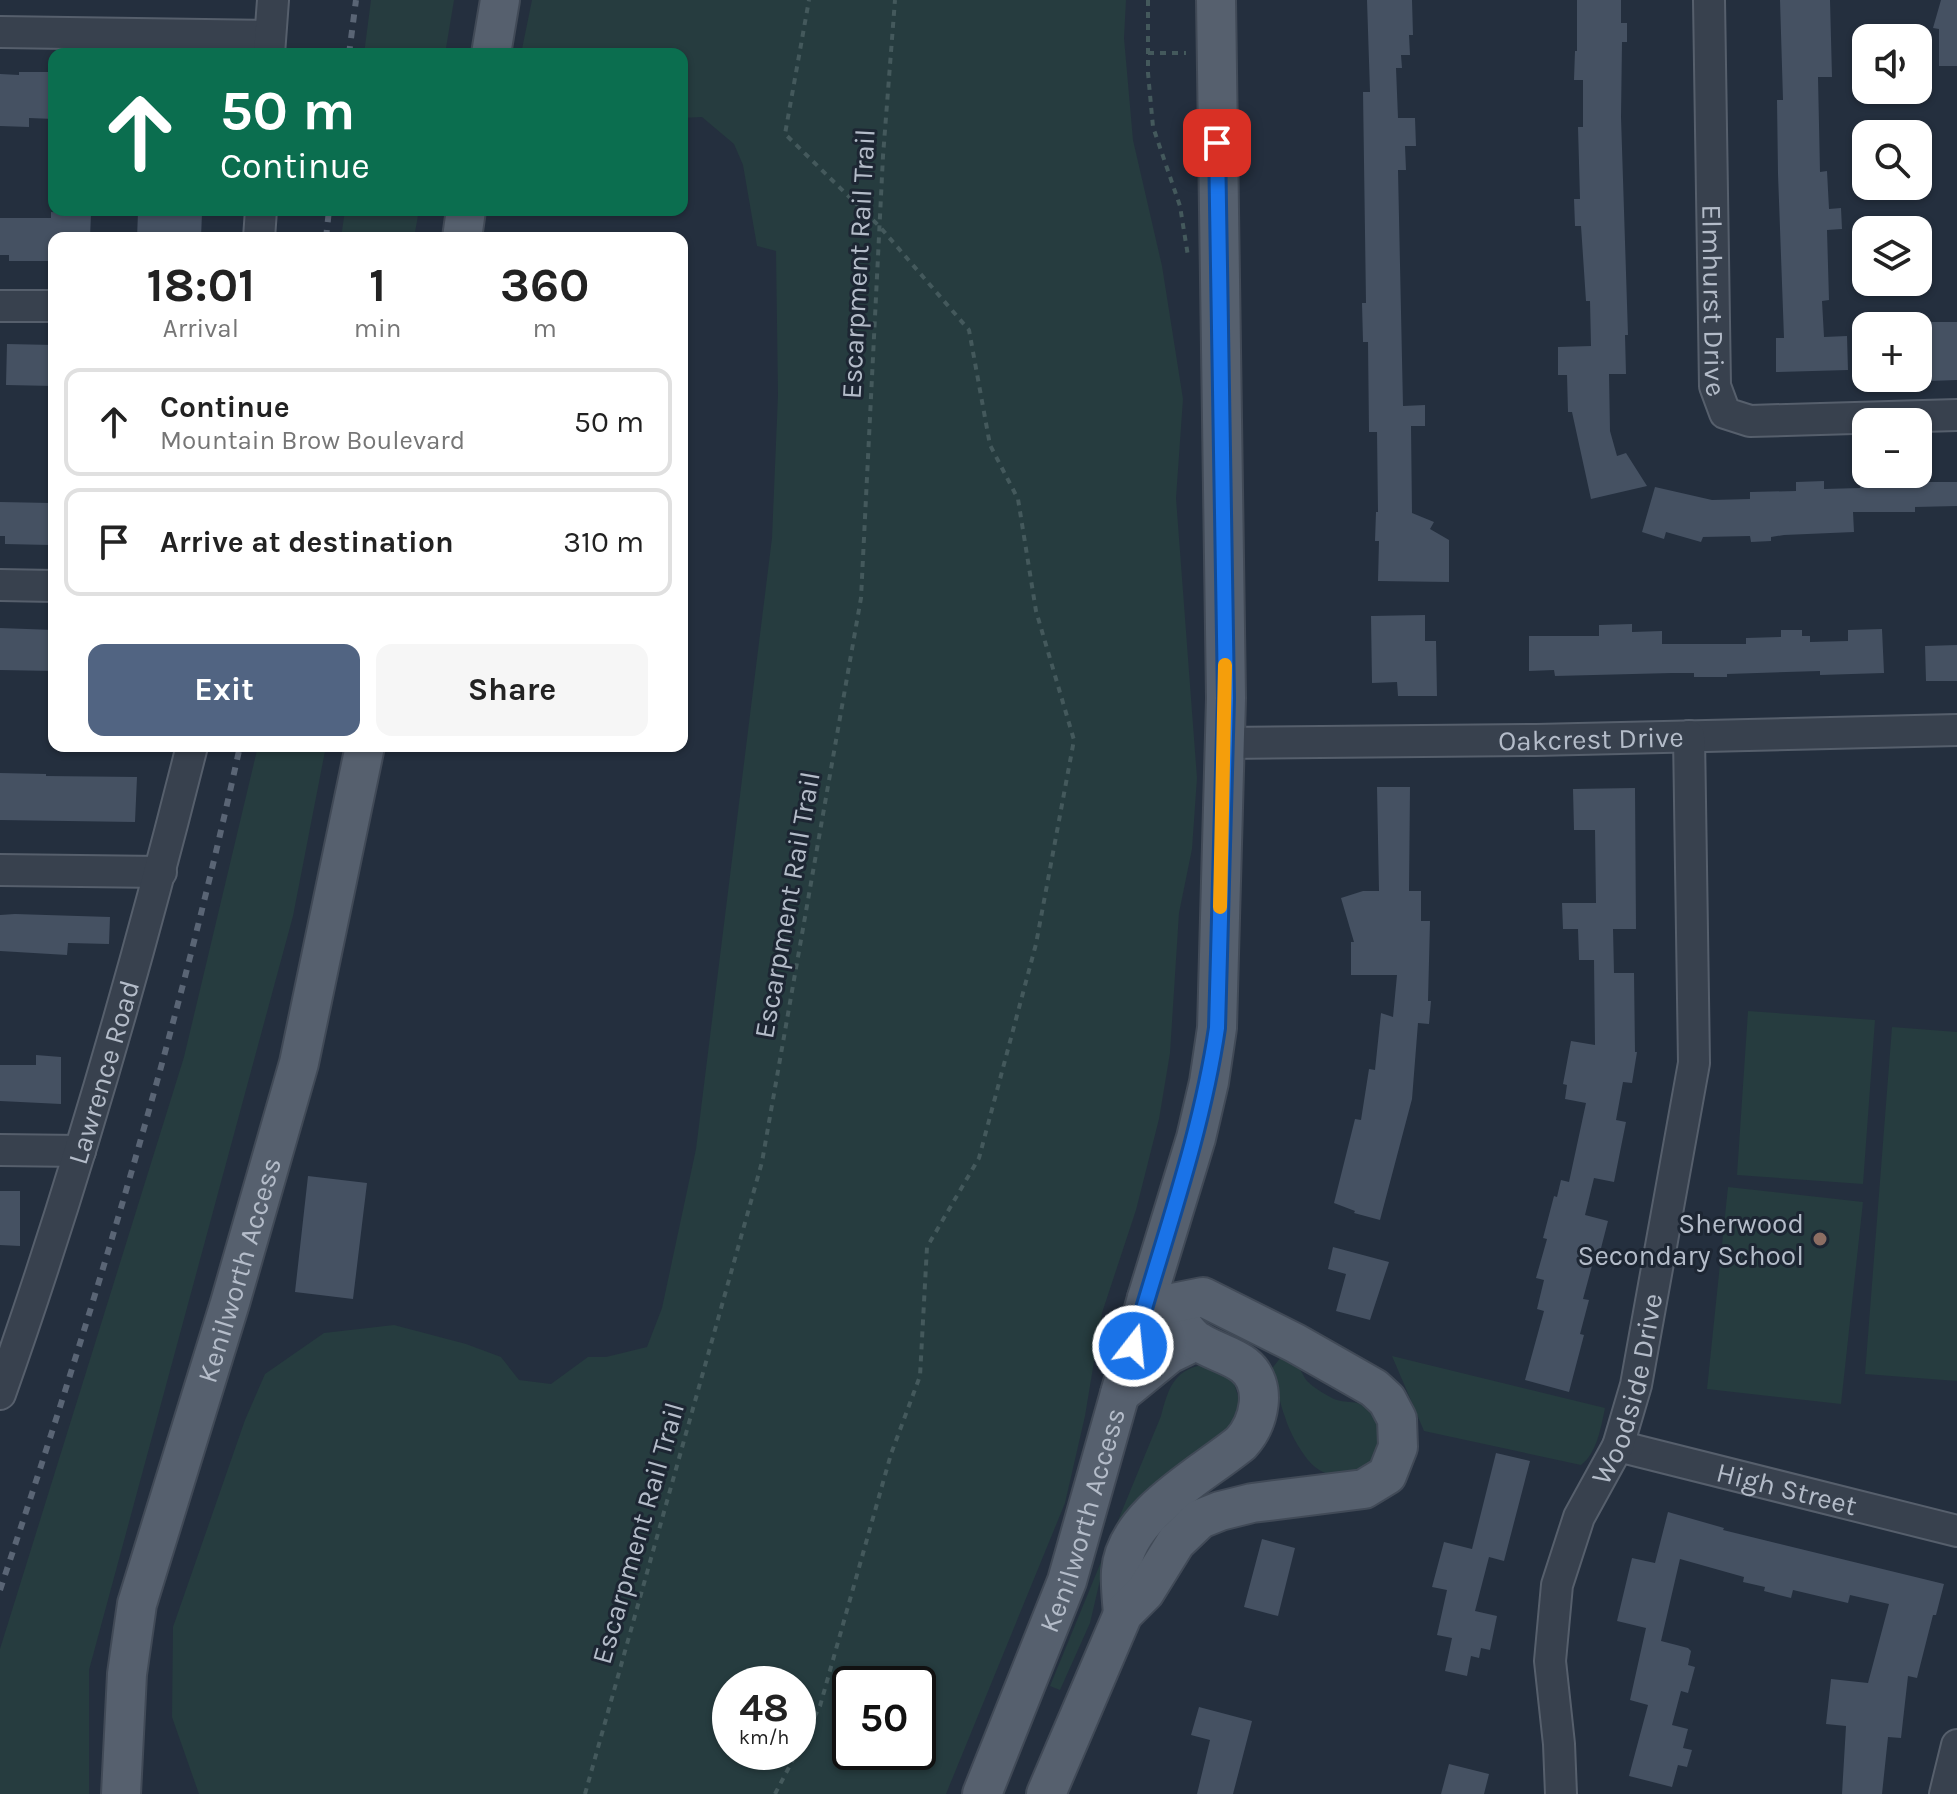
<!DOCTYPE html>
<html lang="en">
<head>
<meta charset="utf-8">
<style>
	body { margin:0; font-family:Karla,sans-serif; background:#f6f6f6; color:#222; height:100vh; display:flex; flex-direction:column; font-size:30px; white-space:nowrap }
	* { box-sizing:border-box; margin:0 }
	p { font-size:26px; color:#767676 }
	.icon { flex:none; width:44px; height:44px; fill:none; stroke:currentColor; stroke-width:2; stroke-linecap:round; stroke-linejoin:round }
	.map { position:relative; flex:1; overflow:hidden }
	.panel { position:absolute; left:48px; top:232px; width:640px; height:520px; display:flex; flex-direction:column; background:#fff; border-radius:16px; box-shadow:0 2px 6px #0004 }
	.panel>* { flex:none }
	.top-card { position:absolute; left:48px; top:48px; width:640px; height:168px; border-radius:16px; box-shadow:0 2px 6px #0004; background:#0b6e4f; color:#fff; overflow:hidden }
	.tools { position:absolute; left:1852px; top:24px; display:grid; gap:16px }
	.tools a { display:grid; place-items:center; width:80px; height:80px; border-radius:16px; background:#fff; box-shadow:0 2px 6px #0004; font-size:40px }
	.speed { position:absolute; left:712px; top:1666px; display:flex; gap:16px; font-size:40px; font-weight:700; text-align:center }
	.speed>* { display:grid; place-content:center; width:104px; height:104px; border-radius:50%; background:#fff; box-shadow:0 2px 6px #0004; line-height:1 }
	.speed small { font-size:20px; font-weight:400 }
	.speed .limit { border:4px solid #111; border-radius:12px; background:#fff; color:#111 }
	.pin { position:absolute; display:grid; place-items:center; width:68px; height:68px; color:#fff; margin:-34px; border-radius:16px; box-shadow:0 4px 12px #0006 }
	.me { position:absolute; width:88px; margin:-44px; rotate:16deg; stroke-linejoin:round; filter:drop-shadow(0 0 6px #0008) }
	.turn { display:flex; align-items:center; gap:28px; height:168px; padding:0 40px; font-size:36px }
	.turn .icon { width:104px; height:104px; stroke-width:2.5 }
	.turn b { display:block; font-size:56px; line-height:68px }
	.eta { display:flex; justify-content:space-evenly; align-items:center; height:136px; text-align:center }
	.eta b { font-size:48px; font-weight:700; line-height:56px }
	.primary-button { display:flex; gap:16px; margin-top:auto; padding:16px 40px }
	.primary-button a { flex:1; height:92px; border-radius:16px; background:#516482; color:#fff; font-size:32px; font-weight:700; line-height:92px; text-align:center }
	.primary-button a+a { background:#f6f6f6; color:#222 }
	ul { padding:0; list-style:none }
	li { display:flex; align-items:center; gap:24px; height:108px; margin:0 16px 12px; padding:0 24px; border:4px solid #e0e0e0; border-radius:16px }
	li div { flex:1 }
	li b { display:block; font-size:30px }
	li em { font-style:normal }
	.map>svg:first-child { display:block }
	.green { fill:#263c3f; fill-rule:evenodd }
	.building { fill:#455162 }
	.lines { fill:none; stroke-linecap:round; stroke-linejoin:round }
	.minor-casing { stroke:#565f6c; stroke-width:34 }
	.major-casing { stroke:#414a57; stroke-width:42 }
	.path { stroke:#44595c; stroke-width:4; stroke-dasharray:6 6; stroke-linecap:butt }
	.minor { stroke:#38414e; stroke-width:30 }
	.major { stroke:#56606e; stroke-width:38 }
	.rail { stroke:#5a6575; stroke-width:6; stroke-dasharray:8 8; stroke-linecap:butt }
	.route-casing { stroke:#114b97; stroke-width:20 }
	.route { stroke:#1a73e8; stroke-width:14 }
	.slow { stroke:#f59e0b; stroke-width:14 }
	.education-dot { fill:#8d6e63; stroke:#1d2633; stroke-width:3 }
	.labels { text-anchor:middle; dominant-baseline:central; stroke-width:6; stroke-linejoin:round; paint-order:stroke }
	.street-label { font-size:28px; fill:#b4bcc9; stroke:#1d2633 }
	.poi-label { font-size:28px; fill:#b4bcc9; stroke:#1d2633; text-anchor:end }
</style>
</head>
<body>
<div class="map">
<svg width="1957" height="1794" viewBox="0 0 1957 1794">
	<rect width="100%" height="100%" fill="#242f3e"/>
	<path class="green" d="M 371,0 L 454,0 L 445,54 L 364,54 Z
		M 532,0 L 1126,0 L 1124,38 L 1133,140 L 1162,266 L 1183,399 L 1176,498 L 1197,778 L 1192,849 L 1179,913 L 1170,1053 L 1159,1119 L 1136,1210 L 1102,1313 L 1085,1416 L 1065,1503 L 946,1794 L 199,1794 L 172,1717 L 173,1627 L 245,1420 L 265,1374 L 324,1333 L 394,1325 L 466,1344 L 501,1357 L 519,1380 L 551,1384 L 588,1357 L 606,1357 L 647,1347 L 662,1308 L 696,1149 L 772,538 L 778,395 L 776,251 L 757,246 L 743,165 L 734,144 L 702,117 L 682,118 L 682,54 L 521,54 ZM 730,1684 L 798,1684 L 798,1752 L 730,1752 ZM 850,1684 L 918,1684 L 918,1752 L 850,1752 Z
		M 345,210 L 419,210 L 414,238 L 341,238 Z
		M 258,746 L 326,746 L 293,916 L 89,1670 L 89,1794 L 0,1794 L 0,1649 L 184,1057 Z
		M 1748,1011 L 1875,1020 L 1863,1184 L 1737,1175 Z
		M 1892,1027 L 1957,1032 L 1957,1381 L 1865,1374 Z
		M 1728,1187 L 1863,1202 L 1841,1404 L 1707,1389 Z
		M 1392,1356 L 1605,1408 C 1601,1427 1597,1453 1581,1465 L 1424,1431 Z
		M 1281,1357 C 1285,1359 1293,1362 1297,1366 C 1301,1369 1303,1376 1307,1381 C 1313,1387 1324,1394 1332,1398 C 1346,1405 1359,1398 1371,1411 C 1406,1452 1343,1502 1308,1460 C 1299,1449 1289,1431 1285,1417 C 1279,1402 1278,1386 1270,1371 Z
		M 1203,1365 L 1214,1367 L 1233,1380 L 1240,1403 L 1238,1414 L 1232,1425 L 1196,1455 L 1104,1563 L 1090,1623 L 1060,1690 L 1050,1686 L 1161,1416 C 1168,1390 1173,1370 1203,1365 Z"/>
	<path class="building" d="M 1367,0 L 1412,0 L 1413,35 L 1409,35 L 1410,55 L 1401,55 L 1402,68 L 1396,68 L 1398,118 L 1415,118 L 1416,146 L 1405,146 L 1406,170 L 1398,170 L 1403,406 L 1425,405 L 1425,426 L 1411,426 L 1412,513 L 1434,522 L 1430,529 L 1449,540 L 1449,582 L 1378,581 L 1379,541 L 1375,541 L 1376,512 L 1378,512 L 1377,432 L 1369,432 L 1368,342 L 1363,342 L 1362,303 L 1366,303 L 1363,92 L 1370,92 Z
		M 1577,0 L 1621,0 L 1621,23 L 1627,23 L 1627,42 L 1622,42 L 1621,117 L 1628,335 L 1625,335 L 1626,374 L 1609,374 L 1610,431 L 1617,456 L 1626,453 L 1647,486 L 1591,499 L 1572,412 L 1568,412 L 1567,375 L 1558,375 L 1558,347 L 1591,346 L 1590,301 L 1586,301 L 1581,226 L 1575,226 L 1574,199 L 1580,199 L 1578,127 L 1583,127 L 1583,80 L 1574,80 L 1575,51 L 1577,51 Z
		M 1780,0 L 1830,0 L 1832,77 L 1818,77 L 1820,172 L 1827,171 L 1829,209 L 1841,208 L 1842,229 L 1827,230 L 1829,300 L 1822,301 L 1824,337 L 1847,336 L 1848,370 L 1776,372 L 1776,338 L 1784,338 L 1778,174 L 1777,100 L 1783,100 Z
		M 1941,0 L 1957,0 L 1957,66 L 1939,66 L 1939,29 L 1933,28 Z
		M 19,72 L 54,72 L 54,119 L 29,118 L 29,127 L 0,126 L 0,74 L 19,75 Z
		M 51,212 L 91,214 L 90,238 L 54,238 L 54,261 L 9,261 L 9,255 L 0,255 L 0,218 L 51,218 Z
		M 138,212 L 202,213 L 201,238 L 137,238 Z
		M 1928,322 L 1957,322 L 1957,380 L 1929,381 Z
		M 7,344 L 54,345 L 54,386 L 6,385 Z
		M 1860,478 L 1895,478 L 1895,482 L 1957,482 L 1957,506 L 1915,507 L 1915,512 L 1853,512 L 1854,532 L 1784,535 L 1771,537 L 1771,541 L 1751,542 L 1750,536 L 1703,537 L 1701,542 L 1666,532 L 1664,539 L 1642,532 L 1655,487 L 1712,500 L 1750,499 L 1750,492 L 1796,491 L 1796,482 L 1824,481 L 1824,489 L 1860,488 Z
		M 0,502 L 51,503 L 50,545 L 5,544 L 5,536 L 0,536 Z
		M 1425,615 L 1425,641 L 1436,641 L 1437,696 L 1398,696 L 1397,682 L 1372,683 L 1371,616 Z
		M 1632,624 L 1632,632 L 1662,631 L 1662,644 L 1746,644 L 1746,638 L 1781,637 L 1781,630 L 1802,630 L 1802,636 L 1810,636 L 1810,642 L 1848,641 L 1848,630 L 1882,629 L 1884,673 L 1820,675 L 1820,671 L 1727,674 L 1727,677 L 1694,677 L 1694,673 L 1672,673 L 1555,676 L 1554,670 L 1529,671 L 1529,636 L 1599,636 L 1599,625 Z
		M 0,628 L 54,630 L 54,671 L 0,670 Z
		M 1957,645 L 1957,681 L 1926,681 L 1925,646 Z
		M 0,773 L 46,774 L 46,776 L 137,777 L 135,822 L 0,820 Z
		M 1377,787 L 1410,787 L 1409,891 L 1421,891 L 1421,921 L 1430,921 L 1428,1001 L 1431,1001 L 1429,1024 L 1418,1023 L 1412,1099 L 1380,1220 L 1354,1213 L 1355,1211 L 1334,1203 L 1355,1119 L 1361,1120 L 1369,1069 L 1375,1070 L 1381,1013 L 1393,1017 L 1397,975 L 1351,975 L 1351,942 L 1354,942 L 1341,898 L 1363,891 L 1379,891 Z
		M 1635,788 L 1636,929 L 1613,929 L 1614,973 L 1634,973 L 1635,1052 L 1637,1052 L 1632,1083 L 1623,1082 L 1616,1120 L 1626,1122 L 1614,1182 L 1594,1178 L 1585,1215 L 1608,1221 L 1600,1252 L 1596,1251 L 1583,1299 L 1589,1300 L 1580,1334 L 1584,1335 L 1569,1392 L 1525,1380 L 1544,1311 L 1537,1309 L 1544,1280 L 1536,1278 L 1547,1239 L 1543,1238 L 1554,1196 L 1557,1197 L 1561,1180 L 1569,1182 L 1586,1103 L 1565,1099 L 1567,1085 L 1563,1084 L 1571,1041 L 1595,1045 L 1594,960 L 1579,960 L 1578,929 L 1563,929 L 1562,903 L 1596,903 L 1595,830 L 1574,830 L 1573,789 Z
		M 15,914 L 110,917 L 109,944 L 68,943 L 67,955 L 0,951 L 0,915 Z
		M 36,1055 L 61,1057 L 61,1104 L 0,1101 L 0,1065 L 36,1065 Z
		M 308,1176 L 367,1183 L 353,1299 L 295,1292 Z
		M 0,1191 L 20,1191 L 20,1246 L 0,1245 Z
		M 1333,1247 L 1389,1262 L 1370,1320 L 1336,1311 L 1346,1274 L 1328,1269 Z
		M 1496,1453 L 1530,1461 L 1504,1561 L 1489,1557 L 1475,1611 L 1497,1616 L 1490,1650 L 1481,1648 L 1479,1658 L 1471,1656 L 1467,1676 L 1445,1671 L 1452,1638 L 1437,1635 L 1447,1590 L 1432,1587 L 1444,1542 L 1472,1549 Z
		M 1668,1512 L 1724,1528 L 1723,1530 L 1944,1584 L 1936,1615 L 1933,1615 L 1917,1678 L 1908,1676 L 1901,1738 L 1888,1737 L 1882,1794 L 1842,1794 L 1846,1726 L 1826,1724 L 1831,1679 L 1868,1683 L 1889,1604 L 1850,1595 L 1848,1603 L 1793,1590 L 1791,1598 L 1764,1591 L 1765,1587 L 1743,1582 L 1744,1577 L 1680,1559 L 1661,1641 L 1688,1648 L 1691,1651 L 1688,1665 L 1695,1667 L 1688,1693 L 1681,1691 L 1672,1725 L 1688,1729 L 1683,1748 L 1692,1750 L 1687,1767 L 1678,1765 L 1672,1787 L 1629,1776 L 1648,1705 L 1630,1700 L 1646,1628 L 1617,1621 L 1632,1558 L 1655,1563 Z
		M 1262,1539 L 1295,1548 L 1278,1616 L 1244,1607 Z
		M 1199,1707 L 1252,1721 L 1233,1794 L 1197,1794 L 1210,1740 L 1191,1735 Z
		M 1449,1764 L 1489,1774 L 1484,1794 L 1441,1794 Z"/>
	<g class="lines">
		<g class="minor-casing">
			<g id="minor">
				<path id="s1" d="M 1709,0 L 1715,386 L 1725,413 L 1750,421 L 1957,415"/>
				<path d="M 0,32 L 270,36"/>
				<path d="M 269,54 L 273,0"/>
				<path d="M 259,238 L 261,210"/>
				<path d="M 0,306 L 54,306"/>
				<path d="M 0,585 L 54,586"/>
				<path id="s2" d="M 1225,743 L 1536,740 L 1957,730"/>
				<path d="M 0,870 L 161,872"/>
				<path d="M 0,1150 L 80,1151"/>
				<path id="s3" d="M 0,1394 C 75,1182 137,965 192,746"/>
				<path id="s4" d="M 1618,1446 L 1957,1531"/>
				<path id="s5" d="M 1561,1794 L 1559,1744 L 1550,1661 L 1557,1585 L 1579,1517 L 1618,1446 L 1636,1385 L 1694,1063 L 1689,736"/>
				<path d="M 1945,1794 L 1957,1745"/>
			</g>
		</g>
		<g class="major-casing">
			<g id="major">
				<path d="M 491,54 L 500,0"/>
				<path d="M 462,238 L 466,210"/>
				<path d="M 1120,1394 L 1169,1354 L 1196,1341"/>
				<path d="M 1123,1614 C 1122,1600 1120,1585 1121,1571 C 1125,1515 1202,1475 1241,1443 C 1259,1423 1269,1385 1244,1365 C 1231,1355 1213,1351 1199,1342 C 1186,1335 1177,1316 1168,1304"/>
				<path id="s6" d="M 121,1794 L 127,1674 L 137,1604 L 230,1303 L 299,1063 L 365,746"/>
				<path id="s7" d="M 982,1794 L 1067,1581 L 1147,1298 L 1196,1138 L 1209,1082 L 1217,1028 L 1226,698 L 1216,0"/>
				<path d="M 1046,1794 L 1123,1614 L 1145,1592 L 1176,1542 L 1200,1519 L 1220,1511 L 1252,1503 L 1364,1489 L 1387,1475 L 1398,1447 L 1397,1419 L 1387,1400 L 1374,1388 L 1295,1343 L 1203,1297 L 1168,1304 L 1147,1298"/>
			</g>
		</g>
		<path class="path" d="M 1148,0 L 1148,73 L 1153,127 L 1180,206 L 1188,256
			M 1148,53 L 1186,53
			M 798,1749 L 820,1706 L 891,1454 L 920,1376 L 927,1247 L 979,1158 L 1036,944 L 1074,740 L 1036,611 L 1018,499 L 990,445 L 969,330 L 880,227 L 785,134 L 809,0
			M 585,1794 L 762,1162 L 861,598 L 883,156 L 895,0
			M 775,1794 L 797,1752"/>
		<use href="#minor" class="minor"/>
		<use href="#major" class="major"/>
		<path class="rail" d="M 349,54 L 356,0
			M 326,238 L 329,210
			M 0,1590 C 93,1313 178,1032 240,746"/>
	</g>
	<g class="lines">
		<g class="route-casing">
			<path id="route" d="M 1133,1346 C 1163,1240 1201,1137 1217,1028 L 1226,698 L 1217,143"/>
		</g>
		<use href="#route" class="route"/>
		<path class="slow" d="M 1220,907 L 1225,665"/>
	</g>
	<circle class="education-dot" cx="1820" cy="1239" r="8"/>
	<g class="labels">
		<g class="street-label">
			<text transform="translate(858 264) rotate(-87)">Escarpment Rail Trail</text>
			<text stroke="none"><textPath href="#s1" startOffset="300">Elmhurst Drive</textPath></text>
			<text stroke="none"><textPath href="#s2" startOffset="366">Oakcrest Drive</textPath></text>
			<text transform="translate(787 905) rotate(-80)">Escarpment Rail Trail</text>
			<text stroke="none"><textPath href="#s3" startOffset="338">Lawrence Road</textPath></text>
			<text stroke="none"><textPath href="#s6" startOffset="540">Kenilworth Access</textPath></text>
			<text stroke="none"><textPath href="#s5" startOffset="420">Woodside Drive</textPath></text>
			<text stroke="none"><textPath href="#s4" startOffset="174">High Street</textPath></text>
			<text stroke="none"><textPath href="#s7" startOffset="292">Kenilworth Access</textPath></text>
			<text transform="translate(638 1533) rotate(-74)">Escarpment Rail Trail</text>
		</g>
		<g class="poi-label">
			<text x="1804" y="1223">Sherwood<tspan x="1804" dy="32">Secondary School</tspan></text>
		</g>
	</g>
</svg>
<div class="tools">
<a><svg class="icon" aria-label="sound" viewBox="0 0 24 24"><path d="M4 9h4l5-4v14l-5-4H4zM17 9q2 3 0 6"/></svg></a>
<a><svg class="icon" aria-label="search" viewBox="0 0 24 24"><circle cx="10" cy="10" r="6"/><path d="M15 15l6 6"/></svg></a>
<a><svg class="icon" aria-label="layers" viewBox="0 0 24 24"><path d="M12 4l9 5-9 5-9-5zM3 14l9 5 9-5"/></svg></a>
<a>+</a>
<a>−</a>
</div>
<div class="speed"><div>48<small>km/h</small></div><div class="limit">50</div></div>
<div class="pin" style="left:1217px;top:143px;background:#d93025"><svg class="icon" aria-label="arrive" viewBox="0 0 24 24"><path d="M6 21V4h12l-3 4 3 4H6"/></svg></div>
<svg class="me" style="left:1133px;top:1346px" viewBox="-20 -20 40 40"><circle r="17" fill="#1a73e8" stroke="#fff" stroke-width="3"/><path d="M0-11L8 9 0 5-8 9z" fill="#fff"/></svg>
<div class="top-card">
<div class="turn"><svg class="icon" aria-label="ahead" viewBox="0 0 24 24"><path d="M12 20V5M6 11l6-6 6 6"/></svg><div><b>50 m</b>Continue</div></div>
</div>
<section class="panel">
<div class="eta">
<div><b>18:01</b><p>Arrival</p></div>
<div><b>1</b><p>min</p></div>
<div><b>360</b><p>m</p></div>
</div>
<ul>
<li><svg class="icon" aria-label="ahead" viewBox="0 0 24 24"><path d="M12 20V5M6 11l6-6 6 6"/></svg><div><b>Continue</b><p>Mountain Brow Boulevard</p></div><em>50 m</em></li>
<li><svg class="icon" aria-label="arrive" viewBox="0 0 24 24"><path d="M6 21V4h12l-3 4 3 4H6"/></svg><div><b>Arrive at destination</b></div><em>310 m</em></li>
</ul>
<div class="primary-button"><a>Exit</a><a>Share</a></div>
</section>
</div>
</body>
</html>
